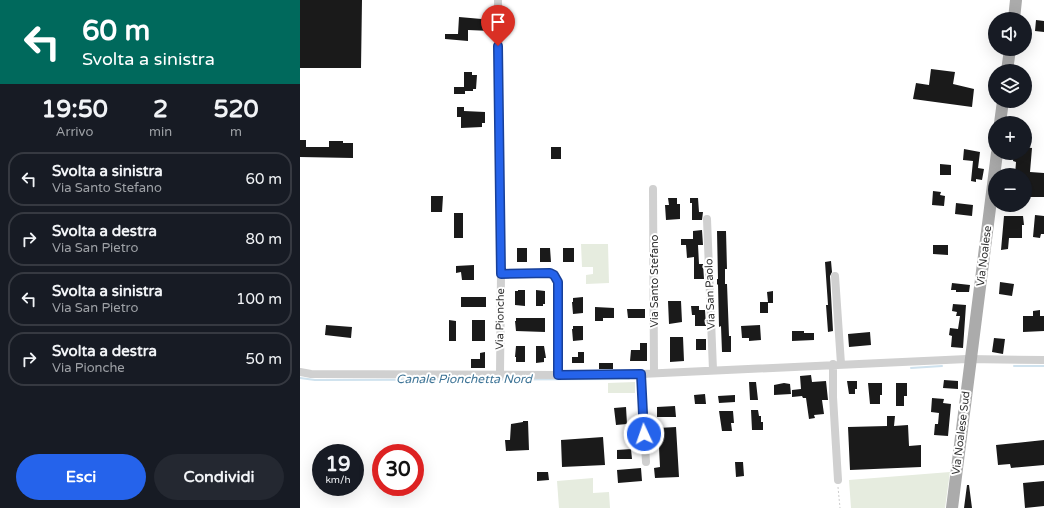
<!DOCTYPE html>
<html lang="it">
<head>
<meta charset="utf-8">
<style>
	body { margin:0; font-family:"Varela Round",sans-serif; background:#242831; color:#f1f3f6; height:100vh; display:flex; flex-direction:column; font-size:15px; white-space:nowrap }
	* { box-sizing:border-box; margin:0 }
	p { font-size:13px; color:#9ea1a6 }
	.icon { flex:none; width:22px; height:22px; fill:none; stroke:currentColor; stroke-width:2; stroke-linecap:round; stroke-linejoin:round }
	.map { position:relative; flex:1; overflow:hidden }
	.drawer { display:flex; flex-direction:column; background:#171b24; width:300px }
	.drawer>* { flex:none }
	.top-card { background:#00695c; color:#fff; overflow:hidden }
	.tools { position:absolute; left:688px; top:12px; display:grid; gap:8px }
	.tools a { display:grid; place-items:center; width:44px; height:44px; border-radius:50%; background:#171b24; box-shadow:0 4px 16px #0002; font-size:20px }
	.speed { position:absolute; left:12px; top:444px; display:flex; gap:8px; font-size:20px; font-weight:700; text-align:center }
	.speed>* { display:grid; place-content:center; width:52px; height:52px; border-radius:50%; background:#171b24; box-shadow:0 4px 16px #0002; line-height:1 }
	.speed small { font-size:10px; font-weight:400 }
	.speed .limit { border:6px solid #d22; background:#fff; color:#111 }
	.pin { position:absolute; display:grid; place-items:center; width:34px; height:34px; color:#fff; margin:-41px -17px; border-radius:50% 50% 50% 0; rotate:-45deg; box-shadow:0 0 4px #0007 }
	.pin .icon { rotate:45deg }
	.me { position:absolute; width:44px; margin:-22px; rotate:357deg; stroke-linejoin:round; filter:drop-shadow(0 0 3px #0008) }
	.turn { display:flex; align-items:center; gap:14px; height:84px; padding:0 16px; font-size:18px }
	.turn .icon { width:52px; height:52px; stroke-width:2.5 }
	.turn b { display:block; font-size:28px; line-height:34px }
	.eta { display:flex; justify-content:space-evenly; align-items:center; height:68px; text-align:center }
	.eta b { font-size:24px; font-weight:800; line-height:28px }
	.action { display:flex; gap:8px; margin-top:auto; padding:8px 16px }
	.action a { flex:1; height:46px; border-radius:24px; background:#2563eb; color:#fff; font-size:16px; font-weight:800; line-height:46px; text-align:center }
	.action a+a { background:#242831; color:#f1f3f6 }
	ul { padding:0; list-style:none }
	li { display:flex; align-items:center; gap:12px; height:54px; margin:0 8px 6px; padding:0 8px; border:2px solid #363941; border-radius:16px }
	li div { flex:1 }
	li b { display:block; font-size:15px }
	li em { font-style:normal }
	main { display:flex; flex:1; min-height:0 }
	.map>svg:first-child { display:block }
	.green { fill:#e6ecdf }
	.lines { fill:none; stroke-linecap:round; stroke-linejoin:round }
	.stream { stroke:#cfe2ee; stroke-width:2 }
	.building { fill:#1a1a1a }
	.path { stroke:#cdcdcd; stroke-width:1; stroke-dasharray:2 2; stroke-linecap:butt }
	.street { stroke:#d0d0d0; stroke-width:8 }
	.primary { stroke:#ababab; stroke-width:12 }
	.route-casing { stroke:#184099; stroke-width:10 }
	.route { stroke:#2563eb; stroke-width:7 }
	.labels { text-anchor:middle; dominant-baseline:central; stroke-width:4; stroke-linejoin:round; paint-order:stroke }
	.street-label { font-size:11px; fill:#333; stroke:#fff }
	.water-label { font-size:12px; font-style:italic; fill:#3f7597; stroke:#fff }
</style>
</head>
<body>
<main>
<section class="drawer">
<div class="top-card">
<div class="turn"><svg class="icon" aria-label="left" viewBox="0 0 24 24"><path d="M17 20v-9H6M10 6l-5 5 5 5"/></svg><div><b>60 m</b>Svolta a sinistra</div></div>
</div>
<div class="eta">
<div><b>19:50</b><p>Arrivo</p></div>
<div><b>2</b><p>min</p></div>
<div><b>520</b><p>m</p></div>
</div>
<ul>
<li><svg class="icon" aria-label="left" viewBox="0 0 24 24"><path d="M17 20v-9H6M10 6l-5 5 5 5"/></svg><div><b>Svolta a sinistra</b><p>Via Santo Stefano</p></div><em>60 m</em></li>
<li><svg class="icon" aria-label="right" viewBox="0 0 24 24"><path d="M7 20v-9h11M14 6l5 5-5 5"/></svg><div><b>Svolta a destra</b><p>Via San Pietro</p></div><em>80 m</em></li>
<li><svg class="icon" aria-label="left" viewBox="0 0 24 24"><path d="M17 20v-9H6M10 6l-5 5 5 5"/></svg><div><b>Svolta a sinistra</b><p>Via San Pietro</p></div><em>100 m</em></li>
<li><svg class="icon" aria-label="right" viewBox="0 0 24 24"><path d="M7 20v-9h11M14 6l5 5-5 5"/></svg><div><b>Svolta a destra</b><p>Via Pionche</p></div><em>50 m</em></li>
</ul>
<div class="action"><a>Esci</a><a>Condividi</a></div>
</section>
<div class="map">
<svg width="744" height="508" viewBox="0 0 744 508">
	<rect width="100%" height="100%" fill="#fff"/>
	<path class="green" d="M 281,244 L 308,244 L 309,283 L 286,284 L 286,275 L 293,274 L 293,267 L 282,267 Z
		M 335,382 L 335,393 L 308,393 L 308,383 Z
		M 650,472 L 645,508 L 551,508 L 549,480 Z
		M 293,478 L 293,493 L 309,492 L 310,508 L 259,508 L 257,481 Z"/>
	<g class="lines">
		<path class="stream" d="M 714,366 L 744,366
			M 611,368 L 642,366
			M 0,378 L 15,380 L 329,379"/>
	</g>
	<path class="building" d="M 0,0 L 62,0 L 61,68 L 0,68 Z
		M 159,17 L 193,20 L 193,30 L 191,29 L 191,31 L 168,30 L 168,41 L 145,39 L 145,34 L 158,34 Z
		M 736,20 L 744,21 L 744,32 L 735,31 Z
		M 631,69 L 655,72 L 653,84 L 674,89 L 672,107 L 613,99 L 616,83 L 629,85 Z
		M 164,72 L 172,72 L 172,75 L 177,75 L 176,89 L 173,89 L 173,91 L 165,91 L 165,94 L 154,94 L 154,87 L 164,87 Z
		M 157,107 L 164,107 L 164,111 L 185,112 L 185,123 L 182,123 L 182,127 L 161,128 L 161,117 L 157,117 Z
		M 0,140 L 6,140 L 6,147 L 29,147 L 29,141 L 43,141 L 43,143 L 53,143 L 53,158 L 0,157 Z
		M 251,147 L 261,147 L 261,159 L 251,159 Z
		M 725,147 L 732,148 L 730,172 L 744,173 L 744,197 L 725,197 L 726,175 L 715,175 L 716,162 L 713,161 L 714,154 L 725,153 Z
		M 664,149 L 680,152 L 678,168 L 684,169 L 682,180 L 676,179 L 676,182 L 671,181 L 673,161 L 663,160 Z
		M 640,164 L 651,165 L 651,175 L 640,175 Z
		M 633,191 L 641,192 L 640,195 L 645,196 L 644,206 L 632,205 Z
		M 131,196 L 143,196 L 142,212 L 131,212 Z
		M 368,198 L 377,198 L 377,204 L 380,204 L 380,219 L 366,220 L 365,205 L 369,205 Z
		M 390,198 L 398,198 L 399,212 L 403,212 L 402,220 L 392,220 L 392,203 L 390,203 Z
		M 656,203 L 673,205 L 672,216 L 655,214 Z
		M 154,213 L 163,213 L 163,238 L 154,238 Z
		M 735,215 L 744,216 L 744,234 L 741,234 L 740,238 L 733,237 Z
		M 704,216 L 723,216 L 724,225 L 722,225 L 722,238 L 709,238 L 708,249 L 701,250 Z
		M 402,230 L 403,245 L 398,245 L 399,264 L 403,264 L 404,279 L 394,279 L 394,257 L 387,258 L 386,245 L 381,245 L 381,239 L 393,239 L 393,231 Z
		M 417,231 L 426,231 L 427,269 L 425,269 L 425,284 L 427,284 L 429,336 L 431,336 L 431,352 L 422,352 L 421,326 L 419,327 L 418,284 L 417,285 L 417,279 L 418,279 Z
		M 633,245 L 648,245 L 648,255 L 633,254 Z
		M 217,248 L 227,248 L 227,262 L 217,262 Z
		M 240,248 L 250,248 L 251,262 L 240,262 Z
		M 263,248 L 274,248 L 274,262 L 263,262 Z
		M 531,261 L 532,272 L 530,276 L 533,331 L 528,332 L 526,305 L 528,305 L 525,262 Z
		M 174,265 L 174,280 L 162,280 L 161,272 L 156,273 L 156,266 Z
		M 700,282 L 714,284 L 712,296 L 699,294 Z
		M 652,283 L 670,285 L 669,292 L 656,292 L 656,290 L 651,290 Z
		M 218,290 L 225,290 L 225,306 L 215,305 L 215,291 L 218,291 Z
		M 236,290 L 245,291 L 245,304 L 243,304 L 243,306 L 236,306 Z
		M 473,291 L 473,303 L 468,303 L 468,313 L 460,313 L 460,302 L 468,302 L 467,292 Z
		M 161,297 L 186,297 L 186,307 L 161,307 Z
		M 283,297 L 283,313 L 273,314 L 272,302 L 273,302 L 273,298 Z
		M 368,301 L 381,301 L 382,322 L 369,324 Z
		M 653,304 L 666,305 L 663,348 L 651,347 L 652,336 L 649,335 L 650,328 L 658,329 L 660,316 L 656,316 L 657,312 L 652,311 Z
		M 391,306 L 399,306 L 399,310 L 405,310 L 406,326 L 395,326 L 395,315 L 392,315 Z
		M 295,307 L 314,308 L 314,318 L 303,318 L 303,321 L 295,321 Z
		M 327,309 L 345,309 L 345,318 L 328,318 Z
		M 740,310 L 740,316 L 744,316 L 744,331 L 723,332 L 723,316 L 733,316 L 733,311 Z
		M 216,318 L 245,318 L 245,332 L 216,331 L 215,321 L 216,321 Z
		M 149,320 L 156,321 L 156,341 L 149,341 Z
		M 172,320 L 185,320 L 185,341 L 172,341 Z
		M 26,325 L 52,327 L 51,338 L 25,335 Z
		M 460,325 L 461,340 L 449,341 L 449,338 L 442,338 L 441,326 Z
		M 273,326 L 283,326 L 283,340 L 273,341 L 272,329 L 273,329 Z
		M 492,331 L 504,331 L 504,333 L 514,333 L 514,340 L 492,341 Z
		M 570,332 L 571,345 L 549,347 L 548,334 Z
		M 370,337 L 383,337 L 384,361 L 370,362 Z
		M 694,338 L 705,339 L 703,354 L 692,352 Z
		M 396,339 L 406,339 L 406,350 L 396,350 Z
		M 340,343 L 347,343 L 347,361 L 330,361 L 331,350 L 340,350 Z
		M 216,346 L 225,346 L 225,362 L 216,362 L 216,357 L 215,357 Z
		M 236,346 L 244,346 L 246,358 L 244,358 L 244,362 L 236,363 Z
		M 185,352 L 185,368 L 171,368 L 171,359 L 180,359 L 180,353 Z
		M 278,352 L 284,352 L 284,363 L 272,363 L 272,357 L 278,357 Z
		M 299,363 L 313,363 L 313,369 L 299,369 Z
		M 511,375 L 512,382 L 526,381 L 528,400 L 522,400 L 524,414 L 514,415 L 515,418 L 509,419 L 506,398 L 503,398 L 502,396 L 492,397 L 492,390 L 501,389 L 500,376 Z
		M 644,380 L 658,381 L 658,389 L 643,388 Z
		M 547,381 L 557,381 L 557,389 L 555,389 L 555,394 L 549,394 Z
		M 449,382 L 456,382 L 458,400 L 450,400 Z
		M 484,383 L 490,384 L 491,394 L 474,395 L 474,385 Z
		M 568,383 L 582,383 L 582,395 L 580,395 L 580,404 L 570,404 Z
		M 596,383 L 607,383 L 607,396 L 604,396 L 604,406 L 596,406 Z
		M 405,394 L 406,404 L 395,404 L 394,395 Z
		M 435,395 L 435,402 L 419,403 L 418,396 Z
		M 632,398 L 644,399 L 643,403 L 651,404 L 648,436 L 634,435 L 635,424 L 638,424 L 639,413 L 631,412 Z
		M 375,406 L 376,417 L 357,417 L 357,407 Z
		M 326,407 L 327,424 L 316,425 L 314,408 Z
		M 451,410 L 458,410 L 459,416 L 461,416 L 461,422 L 463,422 L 463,430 L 452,430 Z
		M 419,411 L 433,411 L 434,423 L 431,423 L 432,431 L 422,431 Z
		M 587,416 L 595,416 L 594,426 L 608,425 L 609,446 L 621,445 L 621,467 L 550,470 L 548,427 L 587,426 Z
		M 223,421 L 228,421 L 229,450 L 206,451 L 205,440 L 210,440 L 211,424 L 223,422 Z
		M 376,427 L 379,477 L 355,478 L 354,468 L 360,467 L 358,428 Z
		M 303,437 L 305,465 L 262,467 L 261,440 Z
		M 744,440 L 744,465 L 711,468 L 710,464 L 698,465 L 696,445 Z
		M 331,449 L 332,459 L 317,459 L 317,450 Z
		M 435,462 L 443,462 L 444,476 L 436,477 Z
		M 341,468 L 342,481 L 318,483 L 317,470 Z
		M 237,472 L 248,472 L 249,480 L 237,481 Z
		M 744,481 L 744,506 L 725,508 L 723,483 Z
		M 667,485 L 669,485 L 672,508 L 664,508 Z"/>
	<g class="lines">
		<path class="path" d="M 538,487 L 540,508"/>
		<path class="street" d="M 198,0 L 201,273 L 200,374
			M 353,189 L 354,373
			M 407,219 L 413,370
			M 201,273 L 250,273 L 254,275 L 258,282 L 258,375
			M 535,276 L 541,364
			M 533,364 L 533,397 L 538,480
			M 0,372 L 11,374 L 258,375 L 341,374 L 667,359 L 744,360
			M 341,374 L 346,462"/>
		<path class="primary" d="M 714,19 L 716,0
			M 707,71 L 710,49
			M 700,123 L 703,101
			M 652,508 L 697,153"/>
	</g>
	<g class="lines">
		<g class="route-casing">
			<path id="route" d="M 198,46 L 201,274 L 250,273 L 254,275 L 258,282 L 258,375 L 341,374 L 344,434"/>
		</g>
		<use href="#route" class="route"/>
	</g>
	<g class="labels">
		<g class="street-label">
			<text transform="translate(684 256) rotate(-83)">Via Noalese</text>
			<text transform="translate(354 281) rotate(-90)">Via Santo Stefano</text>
			<text transform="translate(410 294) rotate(-92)">Via San Paolo</text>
			<text transform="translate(200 319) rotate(-89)">Via Pionche</text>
			<text transform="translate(661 433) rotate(-83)">Via Noalese Sud</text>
		</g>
		<g class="water-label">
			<text x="164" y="379">Canale Pionchetta Nord</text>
		</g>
	</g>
</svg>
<div class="tools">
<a><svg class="icon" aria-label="sound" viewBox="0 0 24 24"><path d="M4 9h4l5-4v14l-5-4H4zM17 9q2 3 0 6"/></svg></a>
<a><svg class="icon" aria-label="layers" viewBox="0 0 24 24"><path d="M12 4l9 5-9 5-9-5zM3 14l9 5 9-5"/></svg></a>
<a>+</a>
<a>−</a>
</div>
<div class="speed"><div>19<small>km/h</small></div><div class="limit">30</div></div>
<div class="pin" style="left:198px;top:46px;background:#d93025"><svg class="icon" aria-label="arrive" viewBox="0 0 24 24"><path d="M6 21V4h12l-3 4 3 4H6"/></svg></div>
<svg class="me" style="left:344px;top:434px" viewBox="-20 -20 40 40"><circle r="17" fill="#2563eb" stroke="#fff" stroke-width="3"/><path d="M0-11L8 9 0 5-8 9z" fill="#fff"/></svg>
</div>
</main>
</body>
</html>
